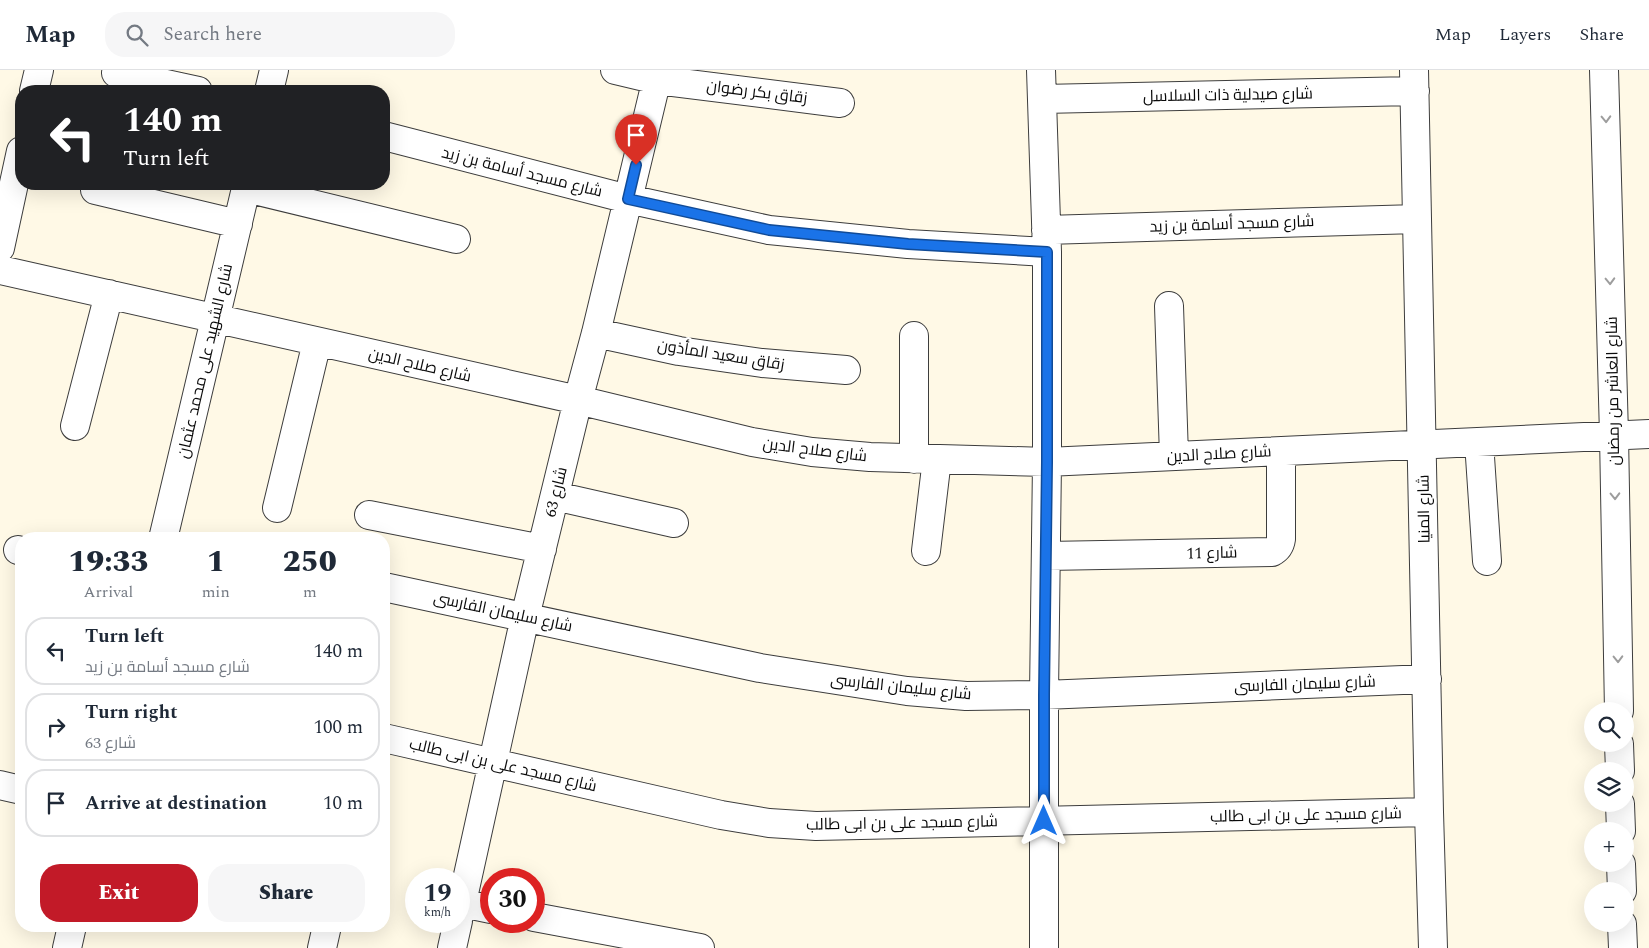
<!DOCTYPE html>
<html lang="en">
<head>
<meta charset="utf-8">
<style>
	body { margin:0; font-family:Spectral,Cairo,serif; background:#f6f6f7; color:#1f2937; height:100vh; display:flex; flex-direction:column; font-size:19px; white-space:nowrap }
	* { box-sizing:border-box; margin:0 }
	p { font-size:16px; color:#747a83 }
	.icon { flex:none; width:28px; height:28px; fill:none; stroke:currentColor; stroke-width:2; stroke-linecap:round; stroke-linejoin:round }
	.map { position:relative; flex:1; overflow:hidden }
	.sheet { position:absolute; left:15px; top:462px; width:375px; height:400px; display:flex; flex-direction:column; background:#fff; border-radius:20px; box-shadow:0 5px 20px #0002 }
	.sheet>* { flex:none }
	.hud { position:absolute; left:15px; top:15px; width:375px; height:105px; border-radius:20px; box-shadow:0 5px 20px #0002; background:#202124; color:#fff; overflow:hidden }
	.controls { position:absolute; left:1584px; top:632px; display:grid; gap:10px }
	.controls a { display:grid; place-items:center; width:50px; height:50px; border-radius:50%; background:#fff; box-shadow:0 5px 20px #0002; font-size:25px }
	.speed { position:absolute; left:405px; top:798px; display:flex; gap:10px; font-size:25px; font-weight:700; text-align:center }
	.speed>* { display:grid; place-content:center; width:65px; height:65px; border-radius:50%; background:#fff; box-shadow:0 5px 20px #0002; line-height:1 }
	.speed small { font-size:12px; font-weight:400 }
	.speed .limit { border:8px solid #d22; background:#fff; color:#111 }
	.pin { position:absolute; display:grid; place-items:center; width:42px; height:42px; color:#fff; margin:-51px -21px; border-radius:50% 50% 50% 0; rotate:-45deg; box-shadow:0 0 5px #0007 }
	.pin .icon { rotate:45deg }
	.me { position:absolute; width:55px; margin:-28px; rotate:0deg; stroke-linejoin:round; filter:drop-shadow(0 0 4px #0008) }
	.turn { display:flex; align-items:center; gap:18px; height:105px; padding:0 25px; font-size:22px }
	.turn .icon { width:65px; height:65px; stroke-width:2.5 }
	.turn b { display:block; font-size:35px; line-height:42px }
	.eta { display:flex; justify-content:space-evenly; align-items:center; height:85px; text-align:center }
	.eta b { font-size:30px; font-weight:800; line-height:35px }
	.button { display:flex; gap:10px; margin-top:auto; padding:10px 25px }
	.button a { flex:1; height:58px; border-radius:20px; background:#c21a28; color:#fff; font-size:20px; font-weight:800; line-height:58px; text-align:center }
	.button a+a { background:#f6f6f7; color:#1f2937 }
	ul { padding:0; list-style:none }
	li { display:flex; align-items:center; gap:15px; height:68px; margin:0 10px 8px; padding:0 15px; border:2px solid #e0e1e3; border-radius:20px }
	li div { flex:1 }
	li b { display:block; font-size:19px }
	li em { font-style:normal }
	header { display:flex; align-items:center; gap:30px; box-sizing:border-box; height:70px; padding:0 25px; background:#fff; border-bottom:1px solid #e0e1e3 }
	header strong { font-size:24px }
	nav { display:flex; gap:28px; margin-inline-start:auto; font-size:18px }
	.search { width:350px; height:45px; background:#f6f6f7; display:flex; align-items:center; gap:12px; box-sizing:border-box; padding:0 18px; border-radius:20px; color:#747a83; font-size:19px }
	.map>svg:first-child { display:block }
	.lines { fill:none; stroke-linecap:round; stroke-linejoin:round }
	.minor-casing { stroke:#3d3d3d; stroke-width:30 }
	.minor { stroke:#fff; stroke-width:28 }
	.oneway { stroke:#9d9d9d }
	.route-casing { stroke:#114b97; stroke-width:12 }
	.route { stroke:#1a73e8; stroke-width:9 }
	.labels { text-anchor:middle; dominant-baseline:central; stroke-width:5; stroke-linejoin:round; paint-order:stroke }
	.street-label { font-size:16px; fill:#0a0a0a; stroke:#fff }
</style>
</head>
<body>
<header>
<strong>Map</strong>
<div class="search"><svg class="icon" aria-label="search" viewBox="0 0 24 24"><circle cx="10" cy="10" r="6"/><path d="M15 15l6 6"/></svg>Search here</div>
<nav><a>Map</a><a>Layers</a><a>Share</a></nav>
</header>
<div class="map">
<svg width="1649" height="878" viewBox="0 0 1649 878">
	<rect width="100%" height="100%" fill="#fff9e6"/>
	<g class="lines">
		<g class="minor-casing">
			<path id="minor" d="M 615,0 L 657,10 L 840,33
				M 1041,0 L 1047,182 L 1047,392 L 1044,625 L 1044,878
				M 1414,0 L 1429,742 L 1433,878
				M 1604,0 L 1614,365 L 1619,641
				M 116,3 L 198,21
				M 34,21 L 39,0
				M 269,21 L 274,0
				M 1042,29 L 1415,21
				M 384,66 L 628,129 L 769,160 L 908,174 L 1047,182
				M 246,118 L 456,169
				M 95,120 L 238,154
				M 1046,160 L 1417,149
				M 0,178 L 21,81
				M 0,200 L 578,330 L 752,372 L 812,382 L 870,387 L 1047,392 L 1649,364
				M 1169,236 L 1174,386
				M 596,263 L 679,281 L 762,293 L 846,300
				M 914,266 L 914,389
				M 75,356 L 109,224
				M 1479,372 L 1487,491
				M 555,426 L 674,453
				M 277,438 L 317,272
				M 369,445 L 542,479
				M 163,469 L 247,114
				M 18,480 L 21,481
				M 926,481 L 937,389
				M 1046,486 L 1272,482 C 1278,479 1280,476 1281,469 L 1281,381
				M 384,517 L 760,598 L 907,621 L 966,626 L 1044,625 L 1427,609
				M 384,668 L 721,745 L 769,753 L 816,756 L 1429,742
				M 1619,674 L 1620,701
				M 0,715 L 21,720
				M 1620,734 L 1621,761
				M 1621,794 L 1622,821
				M 462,833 L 491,839
				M 459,846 L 525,547 L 578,330 L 596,263 L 659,0
				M 534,847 L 700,878
				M 1622,854 L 1623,878
				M 67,878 L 72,856
				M 322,878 L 327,856
				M 452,878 L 458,851"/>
		</g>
		<use href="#minor" class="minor"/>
	</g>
	<defs><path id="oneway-chevron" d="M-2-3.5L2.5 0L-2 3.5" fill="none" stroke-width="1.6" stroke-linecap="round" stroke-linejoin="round" transform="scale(1.25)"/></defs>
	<g class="oneway">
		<use href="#oneway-chevron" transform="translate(1606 49) rotate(88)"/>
		<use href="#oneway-chevron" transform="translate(1610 211) rotate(88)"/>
		<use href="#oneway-chevron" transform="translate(1615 426) rotate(89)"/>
		<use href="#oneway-chevron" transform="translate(1618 589) rotate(89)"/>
	</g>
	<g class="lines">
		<g class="route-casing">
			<path id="route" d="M 636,95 L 628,129 L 769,160 L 908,174 L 1047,182 L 1047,392 L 1044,625 L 1044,751"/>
		</g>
		<use href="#route" class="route"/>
	</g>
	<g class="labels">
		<g class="street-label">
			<text transform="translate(757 22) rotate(7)">زقاق بكر رضوان</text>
			<text transform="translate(1228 25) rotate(-1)">شارع صيدلية ذات السلاسل</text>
			<text transform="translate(522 102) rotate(14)">شارع مسجد أسامة بن زيد</text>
			<text transform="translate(1232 154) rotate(-2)">شارع مسجد أسامة بن زيد</text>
			<text transform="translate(721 285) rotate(9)">زقاق سعيد المأذون</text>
			<text transform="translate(205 291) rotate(-77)">شارع الشهيد على محمد عثمان</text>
			<text transform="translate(420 295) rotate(13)">شارع صلاح الدين</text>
			<text transform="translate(1613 321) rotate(-91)">شارع العاشر من رمضان</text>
			<text transform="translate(815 380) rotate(7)">شارع صلاح الدين</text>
			<text transform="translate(1219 384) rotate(-3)">شارع صلاح الدين</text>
			<text transform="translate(556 422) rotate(-76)">شارع 63</text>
			<text transform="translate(1424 439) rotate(-91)">شارع المنيا</text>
			<text transform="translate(1212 483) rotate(-1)">شارع 11</text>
			<text transform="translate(503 542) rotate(12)">شارع سليمان الفارسى</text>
			<text transform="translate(1305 614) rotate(-2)">شارع سليمان الفارسى</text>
			<text transform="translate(901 617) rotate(6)">شارع سليمان الفارسى</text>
			<text transform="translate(503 695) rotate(13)">شارع مسجد على بن ابى طالب</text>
			<text transform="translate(1306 745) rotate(-1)">شارع مسجد على بن ابى طالب</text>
			<text transform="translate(902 753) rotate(-1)">شارع مسجد على بن ابى طالب</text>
		</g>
	</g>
</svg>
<div class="controls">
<a><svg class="icon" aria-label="search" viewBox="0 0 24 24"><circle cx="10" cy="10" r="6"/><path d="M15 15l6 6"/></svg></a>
<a><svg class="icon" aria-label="layers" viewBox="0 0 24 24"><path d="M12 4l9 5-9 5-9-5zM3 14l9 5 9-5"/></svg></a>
<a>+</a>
<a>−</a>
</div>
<div class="speed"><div>19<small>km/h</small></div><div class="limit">30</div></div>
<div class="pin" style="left:636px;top:95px;background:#d93025"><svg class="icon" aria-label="arrive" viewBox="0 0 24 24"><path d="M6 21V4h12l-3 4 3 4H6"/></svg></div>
<svg class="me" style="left:1044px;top:751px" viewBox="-20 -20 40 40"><path d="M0-17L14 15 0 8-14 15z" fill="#1a73e8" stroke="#fff" stroke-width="4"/></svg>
<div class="hud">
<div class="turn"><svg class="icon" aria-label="left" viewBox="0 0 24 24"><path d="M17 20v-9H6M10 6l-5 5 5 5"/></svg><div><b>140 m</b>Turn left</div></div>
</div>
<section class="sheet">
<div class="eta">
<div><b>19:33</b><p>Arrival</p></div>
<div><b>1</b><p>min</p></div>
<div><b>250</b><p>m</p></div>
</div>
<ul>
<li><svg class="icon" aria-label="left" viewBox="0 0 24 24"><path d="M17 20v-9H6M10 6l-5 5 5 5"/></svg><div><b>Turn left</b><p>شارع مسجد أسامة بن زيد</p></div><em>140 m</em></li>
<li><svg class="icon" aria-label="right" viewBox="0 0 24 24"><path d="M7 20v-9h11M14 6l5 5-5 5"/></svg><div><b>Turn right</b><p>شارع 63</p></div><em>100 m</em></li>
<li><svg class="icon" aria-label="arrive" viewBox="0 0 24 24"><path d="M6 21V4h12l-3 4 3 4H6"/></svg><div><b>Arrive at destination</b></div><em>10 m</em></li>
</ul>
<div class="button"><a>Exit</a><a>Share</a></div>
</section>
</div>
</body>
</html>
